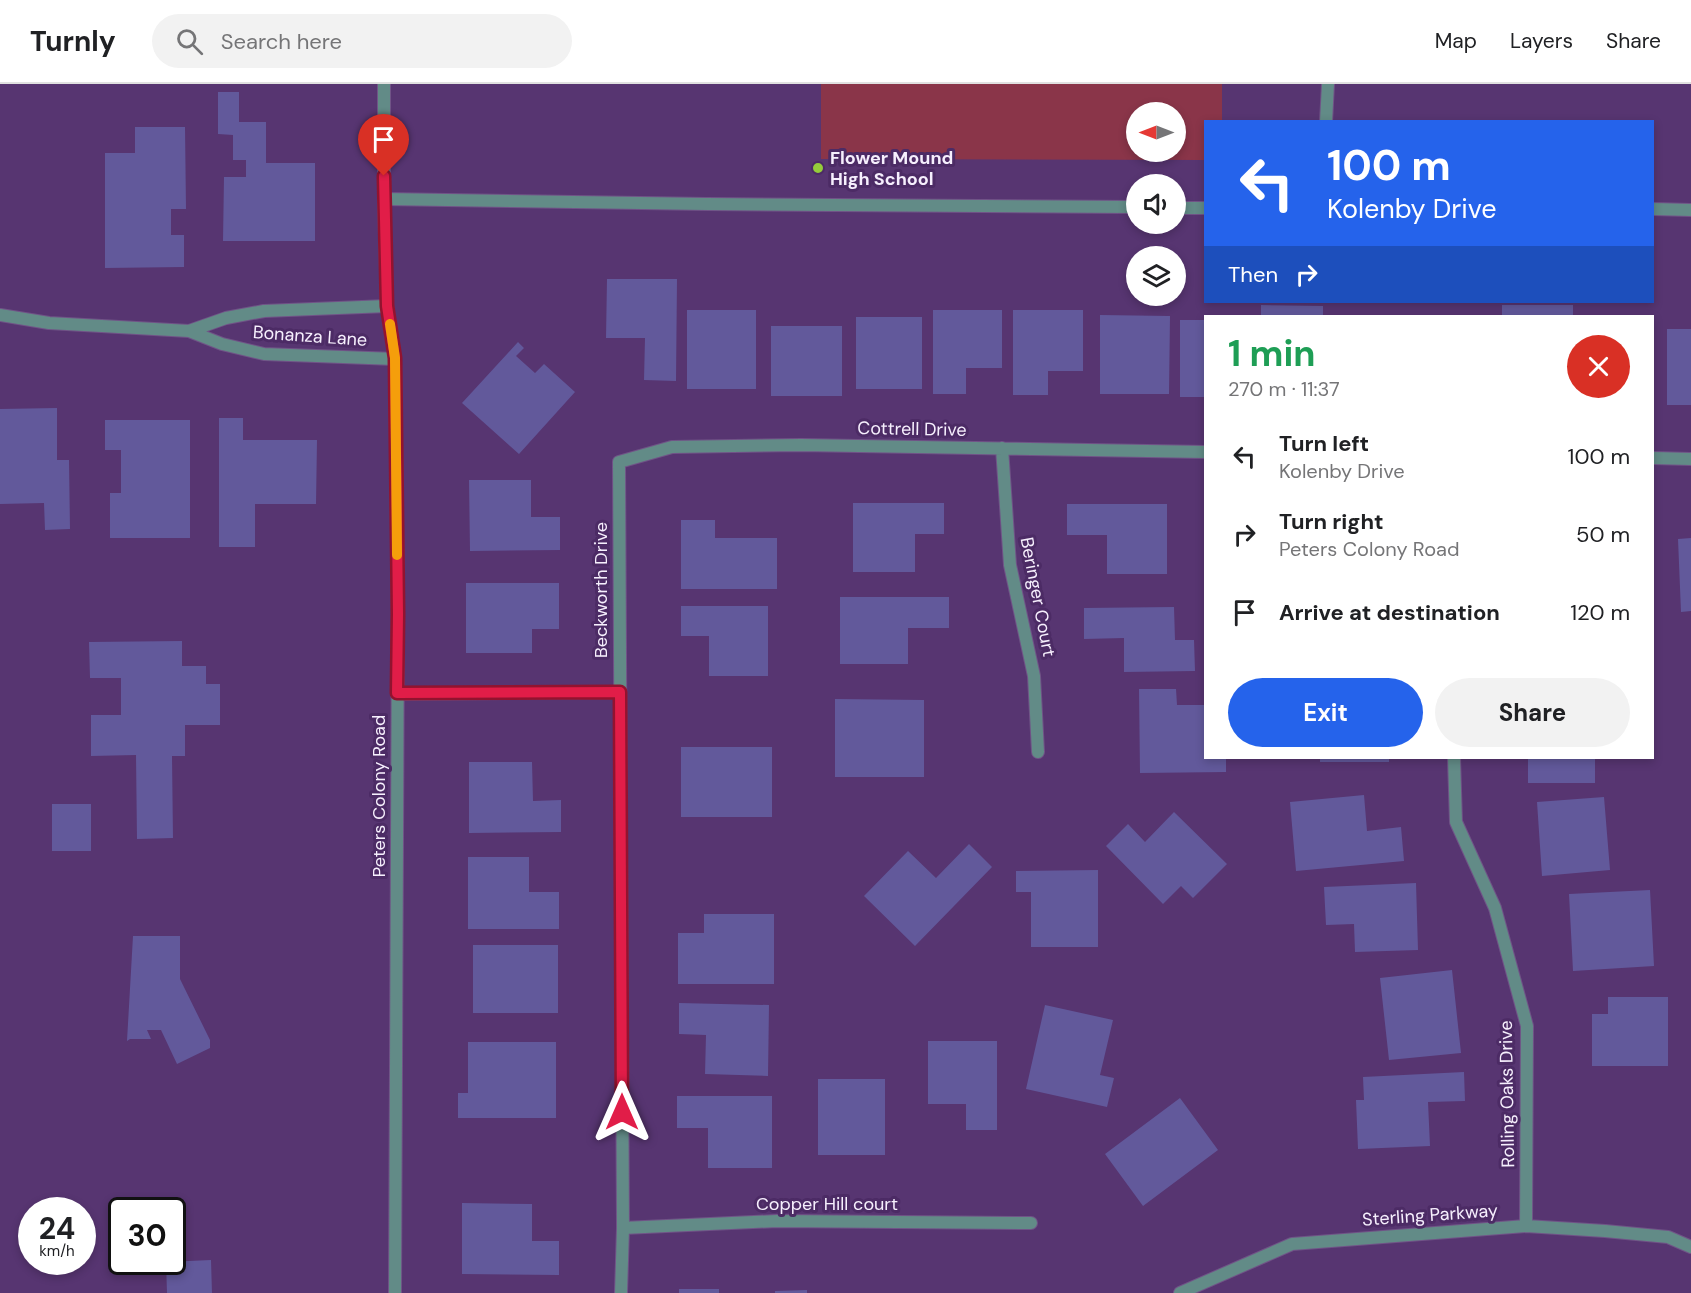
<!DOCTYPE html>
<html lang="en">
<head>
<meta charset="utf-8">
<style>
	body { margin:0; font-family:"DM Sans",sans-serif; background:#f2f2f2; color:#202124; height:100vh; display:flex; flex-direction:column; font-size:22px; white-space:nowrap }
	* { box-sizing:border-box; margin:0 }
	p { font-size:20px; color:#757577 }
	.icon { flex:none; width:33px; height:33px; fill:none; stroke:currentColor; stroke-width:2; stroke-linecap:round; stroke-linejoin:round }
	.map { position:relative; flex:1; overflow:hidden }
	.drawer { position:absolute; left:1204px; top:231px; width:450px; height:444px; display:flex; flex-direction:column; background:#fff; border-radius:0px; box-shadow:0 3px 9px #0003 }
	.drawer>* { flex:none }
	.guide { position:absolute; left:1204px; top:36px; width:450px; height:183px; border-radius:0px; box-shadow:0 3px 9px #0003; background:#2563eb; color:#fff; overflow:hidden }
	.needle { width:39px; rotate:270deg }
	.fabs { position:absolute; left:1126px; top:18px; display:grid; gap:12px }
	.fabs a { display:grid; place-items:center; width:60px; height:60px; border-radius:50%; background:#fff; box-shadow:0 3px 9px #0003; font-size:30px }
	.speed { position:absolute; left:18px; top:1113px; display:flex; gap:12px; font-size:30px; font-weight:700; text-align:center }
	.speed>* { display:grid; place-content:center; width:78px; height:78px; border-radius:50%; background:#fff; box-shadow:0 3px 9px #0003; line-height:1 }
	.speed small { font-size:15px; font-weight:400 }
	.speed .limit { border:3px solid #111; border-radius:9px; background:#fff; color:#111 }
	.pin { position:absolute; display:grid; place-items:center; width:51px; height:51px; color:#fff; margin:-62px -26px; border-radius:50% 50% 50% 0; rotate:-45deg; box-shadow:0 0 6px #0007 }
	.pin .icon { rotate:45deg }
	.me { position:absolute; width:66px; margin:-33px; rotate:0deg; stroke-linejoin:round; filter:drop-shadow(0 0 4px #0008) }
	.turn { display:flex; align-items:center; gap:21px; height:126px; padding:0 24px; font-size:27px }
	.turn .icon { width:78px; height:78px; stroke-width:2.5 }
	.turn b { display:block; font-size:42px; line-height:51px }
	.then { display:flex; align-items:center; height:57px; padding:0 24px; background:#0003; gap:12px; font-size:22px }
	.round { display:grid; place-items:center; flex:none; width:63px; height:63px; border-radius:32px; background:#f2f2f2 }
	.summary { display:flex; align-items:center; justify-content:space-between; height:102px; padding:0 24px }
	h1 { font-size:36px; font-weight:700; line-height:45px; color:#1e9e55 }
	.primary-button { display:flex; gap:12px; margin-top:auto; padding:12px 24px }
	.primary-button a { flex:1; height:69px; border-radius:36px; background:#2563eb; color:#fff; font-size:24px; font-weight:700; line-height:69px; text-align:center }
	.primary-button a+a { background:#f2f2f2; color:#202124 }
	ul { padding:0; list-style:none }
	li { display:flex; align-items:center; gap:18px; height:78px; padding:0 24px }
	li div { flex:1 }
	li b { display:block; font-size:22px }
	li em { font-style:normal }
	header { display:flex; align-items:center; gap:36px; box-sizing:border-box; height:84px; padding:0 30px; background:#fff; border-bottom:2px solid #e0e0e0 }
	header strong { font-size:28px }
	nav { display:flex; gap:33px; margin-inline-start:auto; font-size:21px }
	.search { width:420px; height:54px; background:#f2f2f2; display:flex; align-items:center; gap:15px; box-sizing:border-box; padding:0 21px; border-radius:33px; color:#757577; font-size:22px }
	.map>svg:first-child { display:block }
	.green { fill:#8a3549; fill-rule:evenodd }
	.building { fill:#62599b }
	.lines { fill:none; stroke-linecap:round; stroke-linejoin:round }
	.service-casing { stroke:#705387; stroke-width:14 }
	.minor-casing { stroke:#705387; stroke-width:14 }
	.tertiary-casing { stroke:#705387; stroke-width:14 }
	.service { stroke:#628b87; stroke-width:12 }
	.minor { stroke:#628b87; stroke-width:12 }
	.tertiary { stroke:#628b87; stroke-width:12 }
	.route-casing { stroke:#92132f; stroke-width:15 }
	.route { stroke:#e11d48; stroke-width:10 }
	.slow { stroke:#f59e0b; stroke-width:10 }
	.poi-dot { fill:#95cc3b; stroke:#4c2b65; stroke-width:2 }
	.labels { text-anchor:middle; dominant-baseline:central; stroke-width:6; stroke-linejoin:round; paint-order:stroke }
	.poi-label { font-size:18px; font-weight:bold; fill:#f6effd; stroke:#4c2b65; text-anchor:start }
	.street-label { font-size:18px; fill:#f6effd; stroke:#4c2b65 }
</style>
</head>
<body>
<header>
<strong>Turnly</strong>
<div class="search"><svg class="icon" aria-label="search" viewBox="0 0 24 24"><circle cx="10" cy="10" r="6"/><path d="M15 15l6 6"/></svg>Search here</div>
<nav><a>Map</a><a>Layers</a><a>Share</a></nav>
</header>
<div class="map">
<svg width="1691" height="1209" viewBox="0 0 1691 1209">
	<rect width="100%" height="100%" fill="#573571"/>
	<path class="green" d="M 821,0 L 1222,0 L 1222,37 L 1206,38 L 1206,76 L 821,75 ZM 1137,28 L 1176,28 L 1176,68 L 1137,68 Z"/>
	<path class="building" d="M 218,8 L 239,8 L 239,38 L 266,38 L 266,79 L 315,79 L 315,157 L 223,157 L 224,93 L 246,93 L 246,76 L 233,76 L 233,51 L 218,50 Z
		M 135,43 L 185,43 L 186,125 L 171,125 L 171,151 L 184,151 L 184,183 L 105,184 L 105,69 L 135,69 Z
		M 607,195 L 677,195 L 676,297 L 644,296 L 645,254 L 606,254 Z
		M 1261,221 L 1323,222 L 1323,232 L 1261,232 Z
		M 1502,221 L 1573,221 L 1573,232 L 1502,232 Z
		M 687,226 L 756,226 L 756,305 L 687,305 Z
		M 933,226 L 1002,226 L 1002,284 L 966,284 L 966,310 L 933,310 Z
		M 1013,226 L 1083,226 L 1083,287 L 1048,287 L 1048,311 L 1013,311 Z
		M 1100,231 L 1170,232 L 1169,310 L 1100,310 Z
		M 856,233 L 922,233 L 922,305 L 856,305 Z
		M 1180,236 L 1206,236 L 1206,313 L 1180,313 Z
		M 771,242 L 842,242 L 842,312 L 771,312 Z
		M 1667,245 L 1691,245 L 1691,321 L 1667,321 Z
		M 518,258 L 524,264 L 516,272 L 535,289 L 544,280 L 575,308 L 519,370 L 462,319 Z
		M 57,324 L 57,376 L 69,376 L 70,445 L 45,446 L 44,419 L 0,420 L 0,325 Z
		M 219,334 L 243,334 L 243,356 L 317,356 L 316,420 L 255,420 L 255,463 L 219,463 Z
		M 105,336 L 190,336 L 190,454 L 110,454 L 110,409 L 121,409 L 121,366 L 105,366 Z
		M 469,396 L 531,396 L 531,433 L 560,433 L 560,466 L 470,467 Z
		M 853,419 L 944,419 L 944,450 L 915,450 L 915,488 L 853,488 Z
		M 1067,420 L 1167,420 L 1167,490 L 1107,490 L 1107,451 L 1067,451 Z
		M 681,436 L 715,436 L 715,454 L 777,454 L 777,505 L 681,505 Z
		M 1691,454 L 1691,527 L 1681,528 L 1678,455 Z
		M 466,499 L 559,499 L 559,545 L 532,545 L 532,569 L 466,569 Z
		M 840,513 L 949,513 L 949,544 L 908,544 L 908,580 L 840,580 Z
		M 681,522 L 768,522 L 768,592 L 709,592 L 709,552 L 681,552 Z
		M 1174,523 L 1175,556 L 1194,556 L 1195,587 L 1124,588 L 1124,554 L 1084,555 L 1084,524 Z
		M 182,557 L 182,582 L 206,582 L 206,600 L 220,600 L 220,641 L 185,641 L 185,672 L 172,672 L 173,754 L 137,755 L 136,671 L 91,672 L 91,631 L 121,631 L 121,594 L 90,594 L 89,558 Z
		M 1139,605 L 1176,605 L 1177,621 L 1206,621 L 1206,674 L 1226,674 L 1226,688 L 1140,689 Z
		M 835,615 L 924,616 L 924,693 L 835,693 Z
		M 681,663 L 772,663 L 772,733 L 681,733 Z
		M 1320,674 L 1389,674 L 1389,678 L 1320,678 Z
		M 1528,674 L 1595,674 L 1595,699 L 1528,699 Z
		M 469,678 L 532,678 L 533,717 L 561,716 L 561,748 L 469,749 Z
		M 1364,711 L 1367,747 L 1401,743 L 1404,777 L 1296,787 L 1290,718 Z
		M 1604,713 L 1610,786 L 1542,792 L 1537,718 Z
		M 52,720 L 91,720 L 91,767 L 52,767 Z
		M 1174,728 L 1227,780 L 1193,814 L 1181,802 L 1163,820 L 1106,762 L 1128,740 L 1145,758 Z
		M 969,760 L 992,783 L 915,862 L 864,812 L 908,767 L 936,794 Z
		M 468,773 L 529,773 L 529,808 L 559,808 L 559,845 L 468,845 Z
		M 1098,786 L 1098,863 L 1031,863 L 1031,808 L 1016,808 L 1016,787 Z
		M 1416,799 L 1418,866 L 1355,868 L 1354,840 L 1326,841 L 1324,803 Z
		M 1650,806 L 1654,882 L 1573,887 L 1569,810 Z
		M 704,830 L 774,830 L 774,900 L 678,900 L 678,849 L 704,849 Z
		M 133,852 L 180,852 L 180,895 L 210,956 L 210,964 L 177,980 L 161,946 L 147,946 L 151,955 L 130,955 L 127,957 Z
		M 473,861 L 558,861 L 558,929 L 473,929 Z
		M 1452,886 L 1461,969 L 1389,976 L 1380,894 Z
		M 1608,913 L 1668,913 L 1668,982 L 1592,982 L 1592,930 L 1608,930 Z
		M 679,919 L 769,921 L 768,992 L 705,990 L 706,951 L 679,950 Z
		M 1045,921 L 1113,936 L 1100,991 L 1114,994 L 1107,1023 L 1026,1005 Z
		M 928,957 L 997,957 L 997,1046 L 966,1046 L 966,1020 L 928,1020 Z
		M 468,958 L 556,958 L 556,1034 L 458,1034 L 458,1009 L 468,1009 Z
		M 1464,988 L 1465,1017 L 1428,1018 L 1430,1062 L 1358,1065 L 1356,1016 L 1364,1016 L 1363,993 Z
		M 818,995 L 885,995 L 885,1071 L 818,1071 Z
		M 677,1012 L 772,1012 L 772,1084 L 708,1084 L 708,1044 L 677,1044 Z
		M 1180,1014 L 1218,1066 L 1143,1122 L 1105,1070 Z
		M 462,1119 L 532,1120 L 532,1157 L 559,1157 L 559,1191 L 462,1190 Z
		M 211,1176 L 212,1209 L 167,1209 L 166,1178 Z
		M 679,1205 L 719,1205 L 719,1209 L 679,1209 Z
		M 807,1206 L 807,1209 L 775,1209 L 775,1207 Z"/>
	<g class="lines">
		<g class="service-casing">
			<path id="service" d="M 1326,38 L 1328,0
				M 384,115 L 707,120 L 1137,123
				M 1176,124 L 1206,124
				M 1653,125 L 1691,126"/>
		</g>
		<g class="minor-casing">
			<path id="minor" d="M 0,231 L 49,239 L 189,247 L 222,260 L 264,270 L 395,275
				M 189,247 L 226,234 L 264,227 L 387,222
				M 1002,364 L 1010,481 L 1034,592 L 1038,668
				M 1653,374 L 1691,375
				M 397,610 L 620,608
				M 1454,674 L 1456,738 L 1495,824 L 1527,942 L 1526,1142
				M 623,1144 L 777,1137 L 1031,1139
				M 621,1209 L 623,1144 L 619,378 L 672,363 L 801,361 L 1206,368
				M 1180,1209 L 1292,1160 L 1526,1142 L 1605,1147 L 1668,1153 L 1691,1163"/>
		</g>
		<g class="tertiary-casing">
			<path id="tertiary" d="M 384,0 L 384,115 L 387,222 L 395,275 L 398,530 L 395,1209"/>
		</g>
		<use href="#service" class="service"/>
		<use href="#minor" class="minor"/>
		<use href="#tertiary" class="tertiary"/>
	</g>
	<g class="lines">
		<g class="route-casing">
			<path id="route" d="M 384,92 L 387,222 L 395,274 L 398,530 L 397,609 L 620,608 L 622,1028"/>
		</g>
		<use href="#route" class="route"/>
		<path class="slow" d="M 390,240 L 395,274 L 397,471"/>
	</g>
	<circle class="poi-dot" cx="818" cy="84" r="6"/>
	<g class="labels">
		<g class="poi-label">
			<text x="830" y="74">Flower Mound<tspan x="830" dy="21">High School</tspan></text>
		</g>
		<g class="street-label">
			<text transform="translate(310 252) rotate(4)">Bonanza Lane</text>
			<text transform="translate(912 345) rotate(1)">Cottrell Drive</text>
			<text transform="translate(601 506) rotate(-90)">Beckworth Drive</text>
			<text transform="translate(1038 513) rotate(79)">Beringer Court</text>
			<text transform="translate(379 712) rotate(-90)">Peters Colony Road</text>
			<text transform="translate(1507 1010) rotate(-91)">Rolling Oaks Drive</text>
			<text x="827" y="1120">Copper Hill court</text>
			<text transform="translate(1430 1131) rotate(-4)">Sterling Parkway</text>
		</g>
	</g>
</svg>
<div class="fabs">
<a><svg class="needle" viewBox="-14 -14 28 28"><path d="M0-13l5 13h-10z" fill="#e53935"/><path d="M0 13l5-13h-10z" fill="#757577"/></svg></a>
<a><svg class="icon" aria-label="sound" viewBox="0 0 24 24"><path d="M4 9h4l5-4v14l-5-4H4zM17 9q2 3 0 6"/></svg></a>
<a><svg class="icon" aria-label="layers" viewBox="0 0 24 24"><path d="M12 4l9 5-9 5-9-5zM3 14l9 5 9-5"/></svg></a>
</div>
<div class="speed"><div>24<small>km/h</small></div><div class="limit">30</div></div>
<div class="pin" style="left:384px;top:92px;background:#d93025"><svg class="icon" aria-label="arrive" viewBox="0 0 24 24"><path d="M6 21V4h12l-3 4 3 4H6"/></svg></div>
<svg class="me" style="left:622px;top:1028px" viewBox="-20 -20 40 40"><path d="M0-17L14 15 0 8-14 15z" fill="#e11d48" stroke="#fff" stroke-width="4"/></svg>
<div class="guide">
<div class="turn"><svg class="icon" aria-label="left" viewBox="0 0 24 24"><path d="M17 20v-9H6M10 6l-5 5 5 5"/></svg><div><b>100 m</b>Kolenby Drive</div></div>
<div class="then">Then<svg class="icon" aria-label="right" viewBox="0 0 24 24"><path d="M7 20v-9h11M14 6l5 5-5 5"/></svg></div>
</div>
<section class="drawer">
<div class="summary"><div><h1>1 min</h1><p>270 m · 11:37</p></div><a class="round" style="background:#d93025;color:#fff"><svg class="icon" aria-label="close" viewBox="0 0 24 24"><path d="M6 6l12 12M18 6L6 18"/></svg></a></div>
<ul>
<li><svg class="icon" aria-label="left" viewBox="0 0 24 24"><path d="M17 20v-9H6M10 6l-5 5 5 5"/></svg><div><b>Turn left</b><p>Kolenby Drive</p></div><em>100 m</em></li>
<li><svg class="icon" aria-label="right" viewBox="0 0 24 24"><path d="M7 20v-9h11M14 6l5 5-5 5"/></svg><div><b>Turn right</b><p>Peters Colony Road</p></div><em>50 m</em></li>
<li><svg class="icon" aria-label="arrive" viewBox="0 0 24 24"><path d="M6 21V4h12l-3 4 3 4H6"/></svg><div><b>Arrive at destination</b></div><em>120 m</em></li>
</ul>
<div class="primary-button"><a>Exit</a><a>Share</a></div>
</section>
</div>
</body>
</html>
